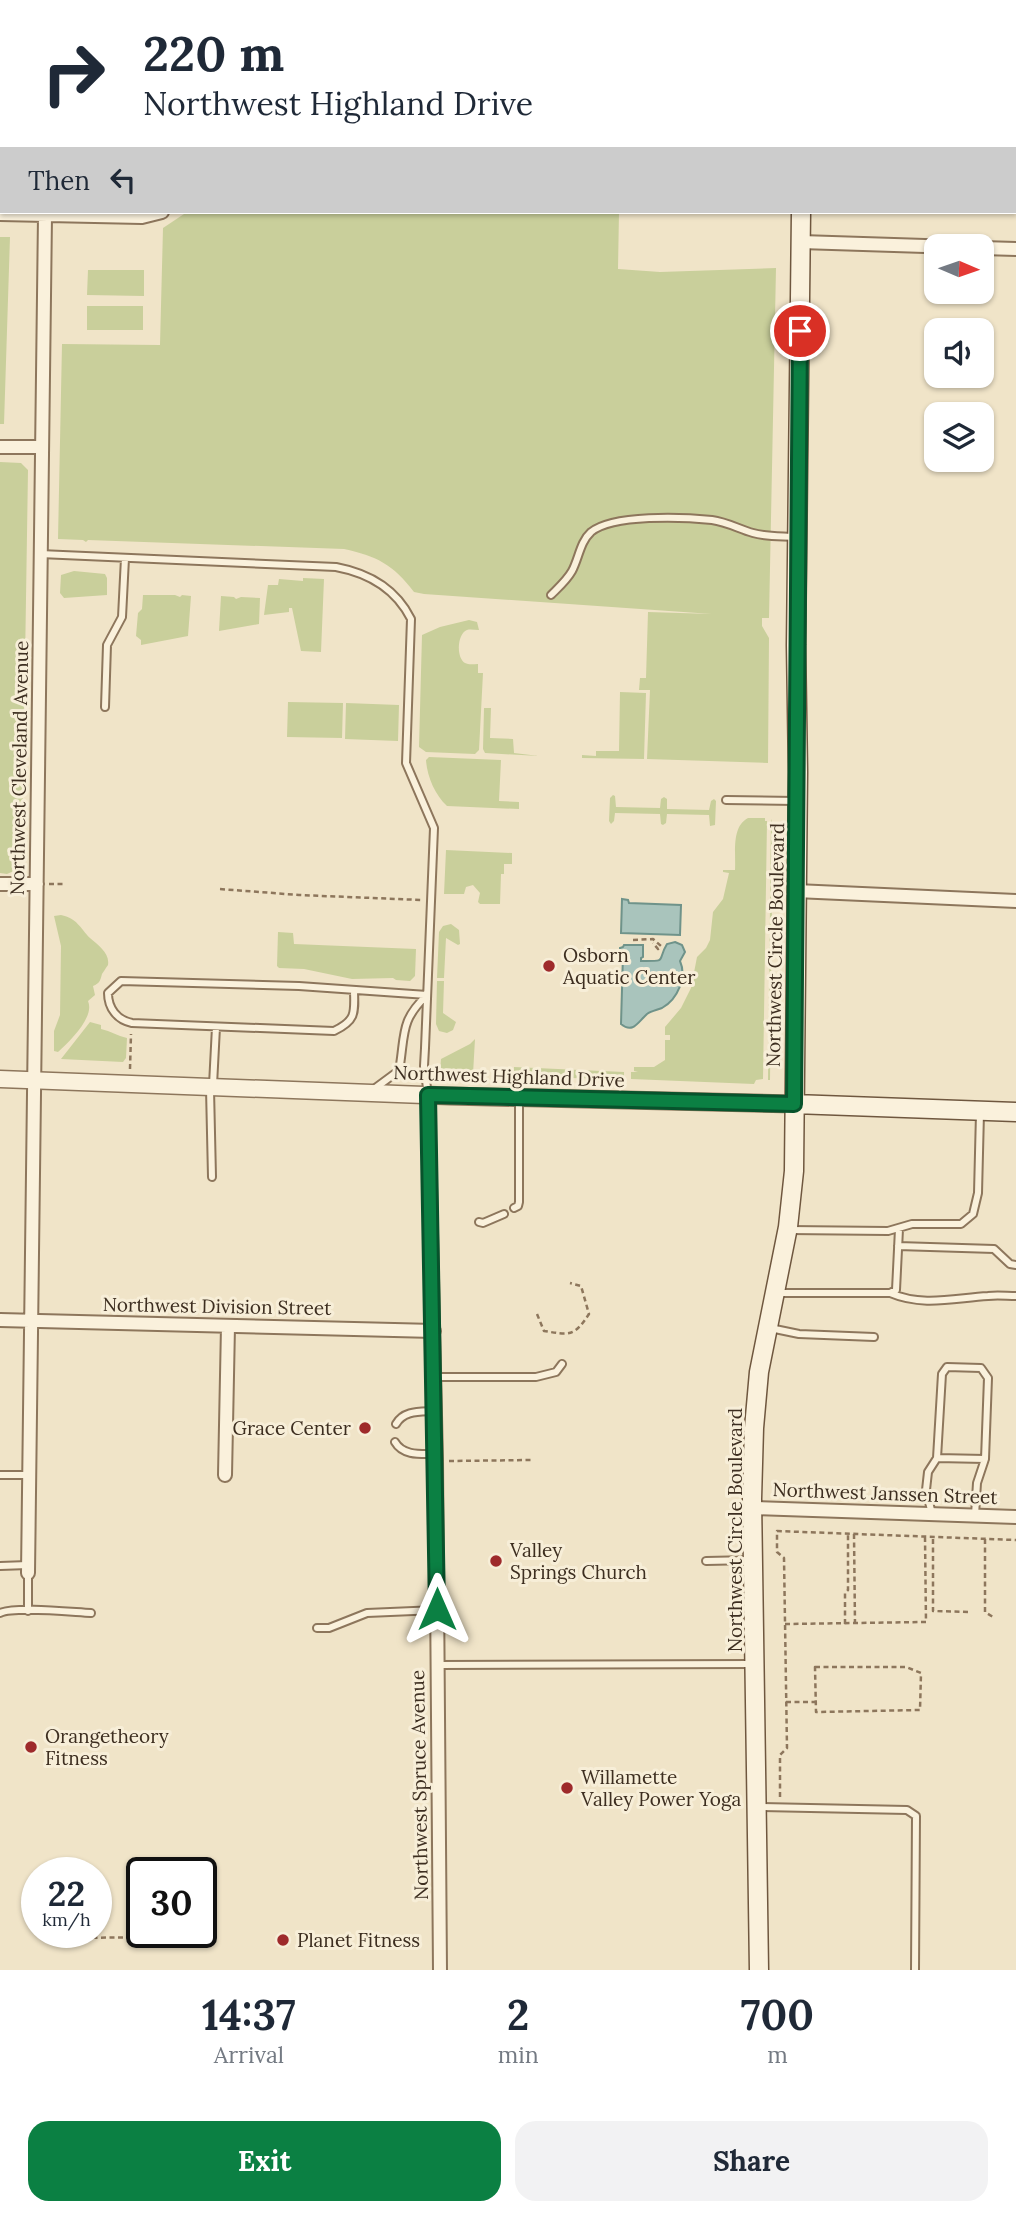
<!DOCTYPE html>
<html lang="en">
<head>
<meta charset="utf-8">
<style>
	body { margin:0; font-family:Lora,serif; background:#f2f2f3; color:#1f2937; height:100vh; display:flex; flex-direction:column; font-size:26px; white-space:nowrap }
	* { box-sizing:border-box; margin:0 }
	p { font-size:23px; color:#747a83 }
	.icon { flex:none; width:38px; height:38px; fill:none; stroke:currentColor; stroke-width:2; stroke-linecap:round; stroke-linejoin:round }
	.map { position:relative; height:1970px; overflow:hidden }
	.drawer { display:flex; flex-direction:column; background:#fff; flex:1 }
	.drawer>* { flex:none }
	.hud { position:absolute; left:0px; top:0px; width:1017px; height:214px; box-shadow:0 2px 5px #0004; background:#fff; color:#1f2937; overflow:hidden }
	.needle { width:46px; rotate:92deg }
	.buttons { position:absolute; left:924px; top:234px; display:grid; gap:14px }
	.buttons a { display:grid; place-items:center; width:70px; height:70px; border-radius:14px; background:#fff; box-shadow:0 2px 5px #0004; font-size:35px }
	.speed { position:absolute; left:21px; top:1857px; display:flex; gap:14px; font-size:35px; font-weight:700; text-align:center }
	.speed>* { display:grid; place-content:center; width:91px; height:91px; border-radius:50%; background:#fff; box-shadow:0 2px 5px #0004; line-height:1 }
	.speed small { font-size:18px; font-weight:400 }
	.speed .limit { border:4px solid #111; border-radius:10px; background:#fff; color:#111 }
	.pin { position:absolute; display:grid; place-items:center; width:60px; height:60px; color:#fff; margin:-30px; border:4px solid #fff; border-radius:50%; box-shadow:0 2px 7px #0007 }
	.me { position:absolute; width:77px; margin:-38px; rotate:0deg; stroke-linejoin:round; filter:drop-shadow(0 0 5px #0008) }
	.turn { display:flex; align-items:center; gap:24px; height:147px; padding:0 28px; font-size:32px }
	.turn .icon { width:91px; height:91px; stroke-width:2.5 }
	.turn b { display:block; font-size:49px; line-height:60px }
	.then { display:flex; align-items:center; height:66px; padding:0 28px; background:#0003; gap:14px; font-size:26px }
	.eta { display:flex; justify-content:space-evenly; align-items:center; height:119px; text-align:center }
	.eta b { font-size:42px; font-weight:800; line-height:49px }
	.button { display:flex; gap:14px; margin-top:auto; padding:14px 28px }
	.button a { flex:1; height:80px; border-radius:21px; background:#0b8043; color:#fff; font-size:28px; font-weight:800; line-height:80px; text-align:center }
	.button a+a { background:#f2f2f3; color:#1f2937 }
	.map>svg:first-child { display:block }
	.green { fill:#c9cf9b }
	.water { fill:#a9c4bc; stroke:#6f938a; stroke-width:2 }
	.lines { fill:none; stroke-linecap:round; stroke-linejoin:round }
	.service-casing { stroke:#8d765c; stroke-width:10 }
	.minor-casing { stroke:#8d765c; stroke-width:16 }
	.tertiary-casing { stroke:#8d765c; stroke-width:19 }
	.secondary-casing { stroke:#6f573f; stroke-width:21 }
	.path { stroke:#8d765c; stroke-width:2.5; stroke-dasharray:5 3.5; stroke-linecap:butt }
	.service { stroke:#faf1dc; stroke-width:6 }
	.minor { stroke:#faf1dc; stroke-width:12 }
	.tertiary { stroke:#faf1dc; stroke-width:16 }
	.secondary { stroke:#faf1dc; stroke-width:18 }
	.route-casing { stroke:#07532c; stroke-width:18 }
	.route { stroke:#0b8043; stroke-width:12 }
	.poi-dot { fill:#9e2a2b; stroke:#f7eed8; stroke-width:2.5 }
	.labels { text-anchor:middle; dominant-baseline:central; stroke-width:6; stroke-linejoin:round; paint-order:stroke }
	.street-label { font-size:19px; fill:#3d2e20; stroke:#f7eed8 }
	.poi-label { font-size:19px; fill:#3d2e20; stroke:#f7eed8; text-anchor:start }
</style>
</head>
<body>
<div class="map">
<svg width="1016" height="1970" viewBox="0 0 1016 1970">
	<rect width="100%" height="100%" fill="#f0e4c8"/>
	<path class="green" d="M 187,212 L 619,212 L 618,269 L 660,272 L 776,268 L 769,618 L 762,618 L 762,626 L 769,638 L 768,763 L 647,759 L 650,690 L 639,690 L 640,678 L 646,678 L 648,612 L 712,614 L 424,594 L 414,592 C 393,564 376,556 344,549 L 88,540 L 86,542 L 83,540 L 58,539 L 62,344 L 160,345 L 163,228 Z
		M 0,237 L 10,237 L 4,424 L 0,424 Z
		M 88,270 L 144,270 L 144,296 L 87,295 Z
		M 87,306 L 143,306 L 143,330 L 87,330 Z
		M 0,462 L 21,463 L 28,470 L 22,856 L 18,869 L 7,874 L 0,873 Z
		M 74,571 L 105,574 L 107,578 L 107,595 L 64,598 L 60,593 L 61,575 Z
		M 303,578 L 324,579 L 321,652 L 301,651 L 292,608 L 289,608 L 289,612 L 264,615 L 268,585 L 278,585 L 279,579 L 303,581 Z
		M 143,595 L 175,595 L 180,597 L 182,595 L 191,596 L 188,636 L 141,645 L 141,640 L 136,636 L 138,613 L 142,609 Z
		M 221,596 L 234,597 L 236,599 L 241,597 L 260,598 L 259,624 L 219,631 Z
		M 469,620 L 477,622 L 479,630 C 475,630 470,629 467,630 C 457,634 456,658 465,663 C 469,665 473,664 478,664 L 478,673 L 483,673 L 479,750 L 475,754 L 426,752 L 419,747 L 422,635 L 440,627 Z
		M 620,692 L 646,693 L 644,759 L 582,758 L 582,755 L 596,756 L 596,751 L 619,751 Z
		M 288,702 L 343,703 L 342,738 L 287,737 Z
		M 346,703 L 399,705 L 398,741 L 345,739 Z
		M 484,708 L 491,708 L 490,738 L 513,739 L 514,753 L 539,756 L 485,753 L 483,749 Z
		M 429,757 L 501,760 L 499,801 L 519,802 L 519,809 L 447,806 C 435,795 427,776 426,760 Z
		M 613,795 L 615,796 L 616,807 L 660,808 L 661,799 L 664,797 L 667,799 L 667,809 L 709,810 L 711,801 L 714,799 L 716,801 L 715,825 L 710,826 L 709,815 L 667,814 L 666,823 L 663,825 L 661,824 L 660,814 L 615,813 L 614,821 L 611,824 L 609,821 L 610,798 Z
		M 748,818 L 765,818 L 765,821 L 767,821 L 763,1079 L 756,1080 L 754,1084 L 631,1079 L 631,1072 L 638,1072 L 634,1071 L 634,1067 L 654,1067 L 665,1060 L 665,1040 L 670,1040 L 670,1035 L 665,1035 L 665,1027 L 681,1008 L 691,988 L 697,957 L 706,948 L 710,940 L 713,912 L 723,899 L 729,873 L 723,872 L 723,870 L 735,870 C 736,853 731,827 748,818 Z
		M 771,819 L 773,825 L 770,1080 L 768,1080 Z
		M 446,850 L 512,853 L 512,864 L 504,864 L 504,874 L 501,874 L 500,904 L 480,904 L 478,902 L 480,893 L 473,885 L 466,887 L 464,894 L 444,894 Z
		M 61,915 C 77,918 80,928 90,938 C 98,945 110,953 108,965 C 107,966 103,973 102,974 C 100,981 100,983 93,986 L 95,995 L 88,1001 C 95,1017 70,1041 58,1052 L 54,1051 L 54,1031 L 60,1015 L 61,946 L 54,916 Z
		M 451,924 L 459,930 L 460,944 L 458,945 L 446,938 L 444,978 L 437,978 L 439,932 L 443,926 Z
		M 278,932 L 293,933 L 294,944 L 416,949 L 415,976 L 410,981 L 396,980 L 393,978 L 352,979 L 304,969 L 279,968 L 277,966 Z
		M 437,981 L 444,981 L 443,1013 L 456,1022 L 453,1030 L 447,1033 L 439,1031 L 436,1024 Z
		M 90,1022 L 101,1025 L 101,1029 C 111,1031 117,1036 127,1038 L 126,1058 L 123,1062 L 61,1059 Z
		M 475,1039 L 473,1074 L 440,1073 L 441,1059 L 470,1044 Z
		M 514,1067 L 624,1072 L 624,1079 L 514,1077 Z"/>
	<path class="water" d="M 622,899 L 628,900 L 629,903 L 681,905 L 680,935 L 621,933 Z
		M 675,942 L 682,945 L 685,952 L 680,961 C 687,977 678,999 662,1008 C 657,1010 651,1011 647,1014 C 638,1022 633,1034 621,1024 L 623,954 L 620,954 L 620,948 L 623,947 L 624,945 L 643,945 L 643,957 L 641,958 L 641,961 C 669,961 656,962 667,944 Z"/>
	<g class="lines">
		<g class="service-casing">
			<path id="service" d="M 40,554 L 336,567 C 368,573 396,589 411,619 L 406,763 L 434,828 L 425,1048 L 424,1066 L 428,1095
				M 551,595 C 559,587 567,580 572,571 C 579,558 580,542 591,532 C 613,514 683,517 712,520 C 727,522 739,529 753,533 C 766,537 782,536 796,537
				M 105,707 L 107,645 L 122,617 L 125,558
				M 726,800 L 795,801
				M 354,992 C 355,1014 355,1021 334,1031 L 132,1023 C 117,1020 108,1008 108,993 L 121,981 L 299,986 L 427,995
				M 213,1085 L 216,1027
				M 210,1089 L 212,1177
				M 374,1089 L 397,1072 L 400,1065 C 405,1032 401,1020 427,995
				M 514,1208 L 518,1206 L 519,1202 L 519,1099
				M 479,1222 L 483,1223 L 504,1214
				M 789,1230 L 888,1231 L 912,1224 L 961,1224 L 973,1214 L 978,1193 L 980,1113
				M 898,1246 L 994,1249 L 1010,1264 L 1016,1265
				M 777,1293 L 890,1293 L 896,1290 L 899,1229
				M 890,1293 C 923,1307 954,1298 988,1296 C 997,1295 1007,1296 1016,1296
				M 770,1328 L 799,1334 L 874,1337
				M 434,1377 L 536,1377 L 556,1372 L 562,1364
				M 396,1424 C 404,1410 420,1412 435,1411
				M 395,1442 C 403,1456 421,1454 435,1454
				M 937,1458 L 985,1459
				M 0,1475 L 30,1475
				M 932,1514 L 926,1490 L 928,1472 L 937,1458 L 942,1374 L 947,1367 L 981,1368 L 988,1378 L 985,1459 L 977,1483 L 975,1515
				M 706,1561 L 752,1560
				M 0,1566 L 28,1565
				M 28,1573 L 28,1611
				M 0,1613 C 15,1606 71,1612 91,1613
				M 317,1628 L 329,1628 L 367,1613 L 437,1610
				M 438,1665 L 753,1664
				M 759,1807 L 907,1810 L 916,1816 L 915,1970"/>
		</g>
		<g class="minor-casing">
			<path id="minor" d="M 188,2 L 189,0
				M 0,5 L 2,5
				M 1015,26 L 1016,26
				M 0,214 L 142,217 L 162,212
				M 801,242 L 956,247
				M 982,248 L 1016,249
				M 0,447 L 42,447
				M 0,884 L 37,884
				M 796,891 L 1016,901
				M 428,1095 L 436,1461 L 440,1970
				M 0,1320 L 434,1331
				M 225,1475 L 228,1326
				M 753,1508 L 1016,1517
				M 28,1573 L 45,216"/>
		</g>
		<g class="tertiary-casing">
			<path id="tertiary" d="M 0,1079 L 450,1096 L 794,1104"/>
		</g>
		<g class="secondary-casing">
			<path id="secondary" d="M 804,2 L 804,0
				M 794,1104 L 1016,1112
				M 759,1970 L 752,1499 L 754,1428 L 759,1372 L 788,1227 L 794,1171 L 798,772 L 796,645 L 801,212"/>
		</g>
		<path class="path" d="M 49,884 L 63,884
			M 220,889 L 299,895 L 422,900
			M 633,940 L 653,939 L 661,946 L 658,949 L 653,943
			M 130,1069 L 131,1034
			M 537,1314 L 544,1331 C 570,1335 574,1337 589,1314 L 581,1286 L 570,1283
			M 449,1461 L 532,1460
			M 854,1534 L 855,1624
			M 933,1539 L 933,1611 L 969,1612
			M 985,1539 L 985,1612 L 993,1617
			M 785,1624 L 926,1622 L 925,1537
			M 845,1624 L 845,1593 L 848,1590 L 848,1534
			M 815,1667 L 906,1667 L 921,1673 L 920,1710 L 816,1712 Z
			M 786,1702 L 816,1702
			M 780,1797 L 780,1755 L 787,1748 L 784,1558 L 777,1552 L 777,1531 L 1016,1540
			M 50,1938 L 188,1937"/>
		<use href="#service" class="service"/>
		<use href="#minor" class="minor"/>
		<use href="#tertiary" class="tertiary"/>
		<use href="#secondary" class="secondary"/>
	</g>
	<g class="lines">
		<g class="route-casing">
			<path id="route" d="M 437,1609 L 428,1095 L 794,1104 L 800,331"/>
		</g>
		<use href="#route" class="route"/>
	</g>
	<g class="poi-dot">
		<circle cx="549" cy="966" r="7"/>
		<circle cx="365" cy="1428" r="7"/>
		<circle cx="496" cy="1561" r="7"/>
		<circle cx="31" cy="1747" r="7"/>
		<circle cx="567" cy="1788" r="7"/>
		<circle cx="283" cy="1940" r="7"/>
	</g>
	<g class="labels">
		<g class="street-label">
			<text transform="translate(19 768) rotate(-89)">Northwest Cleveland Avenue</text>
			<text transform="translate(775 945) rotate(-89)">Northwest Circle Boulevard</text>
			<text transform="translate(509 1076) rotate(2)">Northwest Highland Drive</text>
			<text transform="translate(217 1306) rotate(1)">Northwest Division Street</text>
			<text transform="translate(885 1493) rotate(2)">Northwest Janssen Street</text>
			<text transform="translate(735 1530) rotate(-90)">Northwest Circle Boulevard</text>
			<text transform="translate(419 1785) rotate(-91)">Northwest Spruce Avenue</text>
		</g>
		<g class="poi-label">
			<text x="563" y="955">Osborn<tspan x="563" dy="22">Aquatic Center</tspan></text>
			<text x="351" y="1428" text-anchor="end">Grace Center</text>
			<text x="510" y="1550">Valley<tspan x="510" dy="22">Springs Church</tspan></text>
			<text x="45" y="1736">Orangetheory<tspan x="45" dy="22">Fitness</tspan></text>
			<text x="581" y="1777">Willamette<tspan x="581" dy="22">Valley Power Yoga</tspan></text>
			<text x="297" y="1940">Planet Fitness</text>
		</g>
	</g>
</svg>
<div class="buttons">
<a><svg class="needle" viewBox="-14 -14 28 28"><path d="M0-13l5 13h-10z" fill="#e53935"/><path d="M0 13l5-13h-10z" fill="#747a83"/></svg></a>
<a><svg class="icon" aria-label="sound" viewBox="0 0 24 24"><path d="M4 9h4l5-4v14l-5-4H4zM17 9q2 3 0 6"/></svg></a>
<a><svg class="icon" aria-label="layers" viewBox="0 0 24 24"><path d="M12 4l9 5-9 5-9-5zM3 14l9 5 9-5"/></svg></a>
</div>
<div class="speed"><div>22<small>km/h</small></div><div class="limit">30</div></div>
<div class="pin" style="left:800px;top:331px;background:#d93025"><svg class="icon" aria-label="arrive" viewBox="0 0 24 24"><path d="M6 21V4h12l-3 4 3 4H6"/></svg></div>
<svg class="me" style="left:437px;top:1609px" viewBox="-20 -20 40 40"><path d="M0-17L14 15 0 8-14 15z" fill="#0b8043" stroke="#fff" stroke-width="4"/></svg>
<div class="hud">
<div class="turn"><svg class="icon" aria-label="right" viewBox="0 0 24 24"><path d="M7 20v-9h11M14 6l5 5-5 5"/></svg><div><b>220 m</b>Northwest Highland Drive</div></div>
<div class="then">Then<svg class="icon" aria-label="left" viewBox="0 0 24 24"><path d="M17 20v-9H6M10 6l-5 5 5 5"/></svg></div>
</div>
</div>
<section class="drawer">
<div class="eta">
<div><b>14:37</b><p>Arrival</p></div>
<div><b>2</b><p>min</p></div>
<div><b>700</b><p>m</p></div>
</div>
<div class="button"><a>Exit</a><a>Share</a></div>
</section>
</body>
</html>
